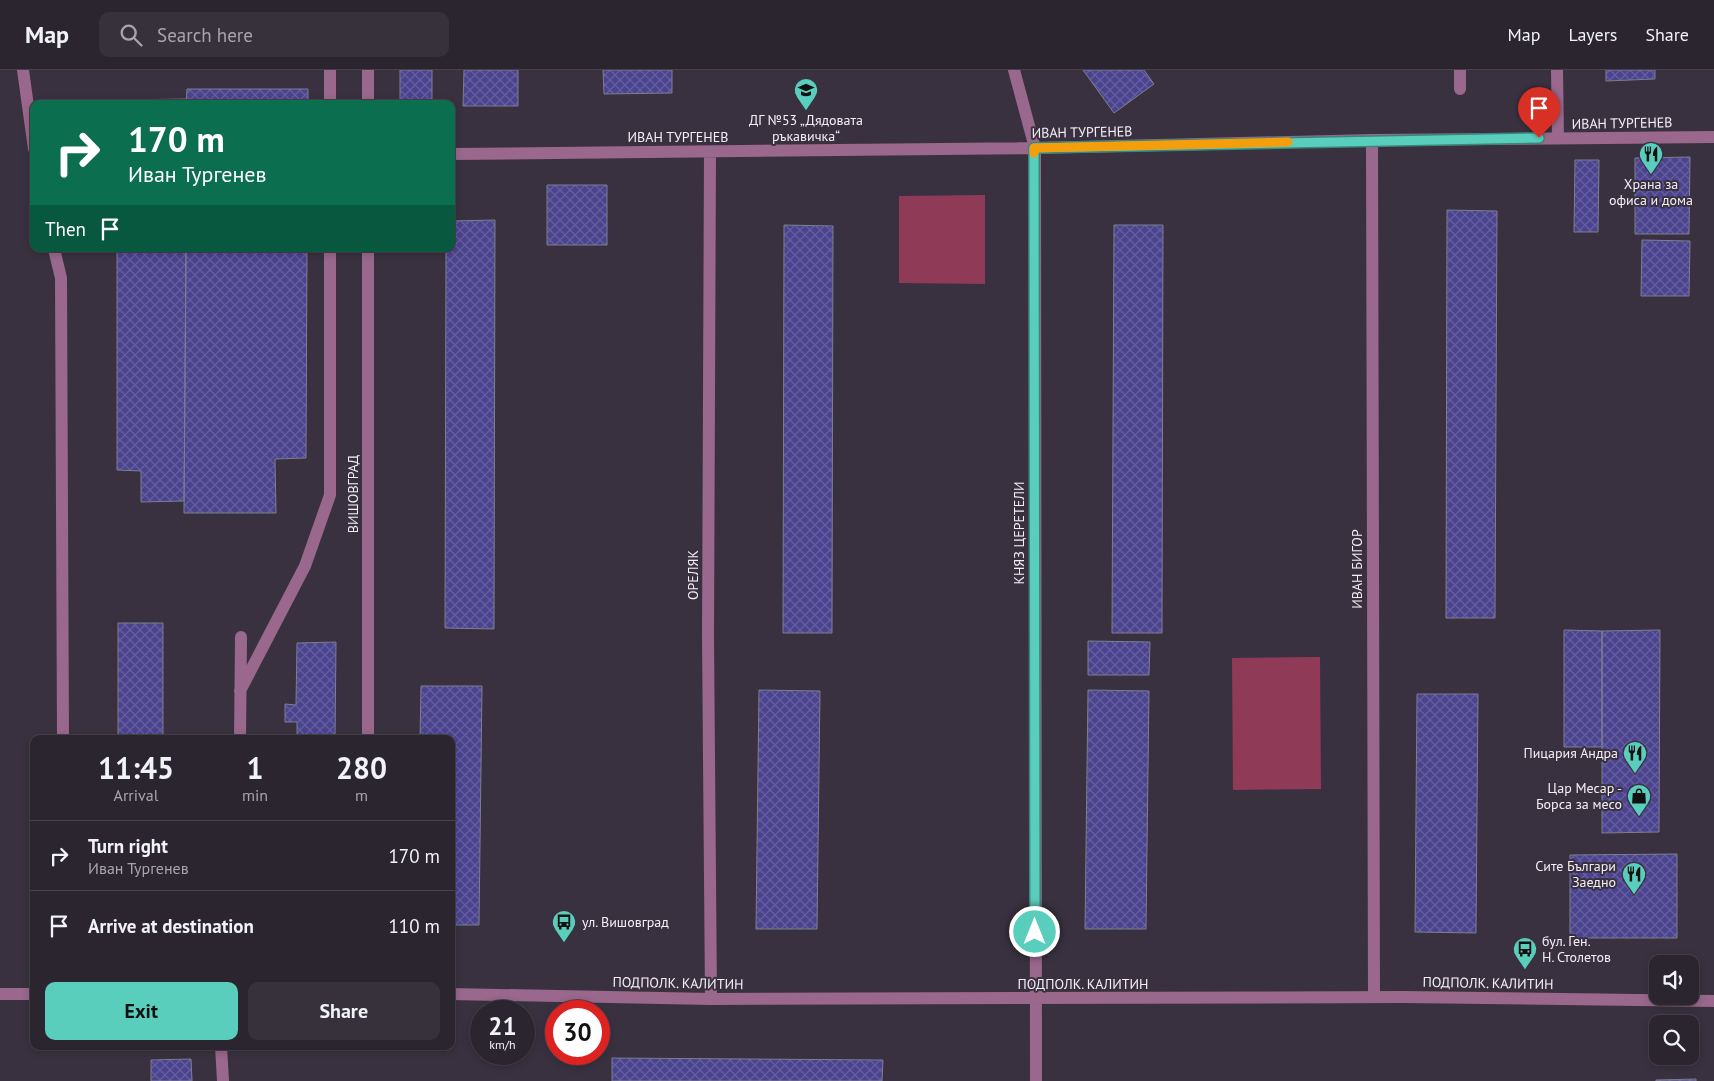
<!DOCTYPE html>
<html lang="en">
<head>
<meta charset="utf-8">
<style>
	body { margin:0; font-family:"PT Sans",sans-serif; background:#37313b; color:#f1f3f6; height:100vh; display:flex; flex-direction:column; font-size:19px; white-space:nowrap }
	* { box-sizing:border-box; margin:0 }
	p { font-size:16px; color:#a6a5aa }
	.icon { flex:none; width:28px; height:28px; fill:none; stroke:currentColor; stroke-width:2; stroke-linecap:round; stroke-linejoin:round }
	.map { position:relative; flex:1; overflow:hidden }
	.sheet { position:absolute; left:30px; top:665px; width:425px; height:315px; display:flex; flex-direction:column; background:#2b252f; border-radius:10px; box-shadow:0 2px 8px #0003,0 0 0 1px #47424b }
	.sheet>* { flex:none }
	.hud { position:absolute; left:30px; top:30px; width:425px; height:152px; border-radius:10px; box-shadow:0 2px 8px #0003,0 0 0 1px #47424b; background:#0b6e4f; color:#fff; overflow:hidden }
	.tools { position:absolute; left:1649px; top:885px; display:grid; gap:10px }
	.tools a { display:grid; place-items:center; width:50px; height:50px; border-radius:10px; background:#2b252f; box-shadow:0 2px 8px #0003,0 0 0 1px #47424b; font-size:25px }
	.speed { position:absolute; left:470px; top:930px; display:flex; gap:10px; font-size:25px; font-weight:700; text-align:center }
	.speed>* { display:grid; place-content:center; width:65px; height:65px; border-radius:50%; background:#2b252f; box-shadow:0 2px 8px #0003,0 0 0 1px #47424b; line-height:1 }
	.speed small { font-size:12px; font-weight:400 }
	.speed .limit { border:8px solid #d22; background:#fff; color:#111 }
	.pin { position:absolute; display:grid; place-items:center; width:42px; height:42px; color:#fff; margin:-51px -21px; border-radius:50% 50% 50% 0; rotate:-45deg; box-shadow:0 0 5px #0007 }
	.pin .icon { rotate:45deg }
	.me { position:absolute; width:55px; margin:-28px; rotate:0deg; stroke-linejoin:round; filter:drop-shadow(0 0 4px #0008) }
	.turn { display:flex; align-items:center; gap:18px; height:105px; padding:0 15px; font-size:22px }
	.turn .icon { width:65px; height:65px; stroke-width:2.5 }
	.turn b { display:block; font-size:35px; line-height:42px }
	.then { display:flex; align-items:center; height:48px; padding:0 15px; background:#0003; gap:10px; font-size:19px }
	.eta { display:flex; justify-content:space-evenly; align-items:center; height:85px; text-align:center }
	.eta b { font-size:30px; font-weight:800; line-height:35px }
	.primary-button { display:flex; gap:10px; margin-top:auto; padding:10px 15px }
	.primary-button a { flex:1; height:58px; border-radius:10px; background:#5acebd; color:#111; font-size:20px; font-weight:800; line-height:58px; text-align:center }
	.primary-button a+a { background:#37313b; color:#f1f3f6 }
	ul { padding:0; list-style:none }
	li { display:flex; align-items:center; gap:15px; height:70px; padding:0 15px; border-top:1px solid #47424b }
	li div { flex:1 }
	li b { display:block; font-size:19px }
	li em { font-style:normal }
	header { display:flex; align-items:center; gap:30px; box-sizing:border-box; height:70px; padding:0 25px; background:#2b252f; border-bottom:1px solid #47424b }
	header strong { font-size:24px }
	nav { display:flex; gap:28px; margin-inline-start:auto; font-size:18px }
	.search { width:350px; height:45px; background:#37313b; display:flex; align-items:center; gap:12px; box-sizing:border-box; padding:0 18px; border-radius:10px; color:#a6a5aa; font-size:19px }
	.map>svg:first-child { display:block }
	.pitch { fill:#8f3b57 }
	.building { fill:url(#building-cross-hatch); stroke:#7d7e8f }
	.lines { fill:none; stroke-linecap:round; stroke-linejoin:round }
	.minor { stroke:#99688c; stroke-width:12 }
	.route-casing { stroke:#3a867b; stroke-width:12 }
	.route { stroke:#5acebd; stroke-width:9 }
	.slow { stroke:#f59e0b; stroke-width:9 }
	.labels { text-anchor:middle; dominant-baseline:central; stroke-width:4; stroke-linejoin:round; paint-order:stroke }
	.poi-label { font-size:14px; fill:#f3eef7; stroke:#39313f; text-anchor:end }
	.street-label { font-size:14px; fill:#f3eef7; stroke:#39313f }
</style>
</head>
<body>
<header>
<strong>Map</strong>
<div class="search"><svg class="icon" aria-label="search" viewBox="0 0 24 24"><circle cx="10" cy="10" r="6"/><path d="M15 15l6 6"/></svg>Search here</div>
<nav><a>Map</a><a>Layers</a><a>Share</a></nav>
</header>
<div class="map">
<svg width="1714" height="1011" viewBox="0 0 1714 1011">
	<defs>
		<pattern id="building-cross-hatch" width="8" height="8" patternUnits="userSpaceOnUse" patternTransform="scale(1.25)"><rect width="8" height="8" fill="#4b438e"/><path d="M0 0l8 8M0 8l8-8" fill="none" stroke="#655e9f"/></pattern>
	</defs>
	<rect width="100%" height="100%" fill="#39313f"/>
	<path class="pitch" d="M 985,125 L 985,214 L 899,213 L 899,126 Z
		M 1320,587 L 1321,719 L 1233,720 L 1232,588 Z"/>
	<path class="building" d="M 400,0 L 432,0 L 432,34 L 400,34 Z
		M 464,0 L 518,0 L 518,36 L 463,36 Z
		M 603,0 L 672,0 L 672,23 L 604,24 Z
		M 1083,0 L 1144,0 L 1154,14 L 1114,43 Z
		M 1606,0 L 1655,0 L 1655,9 L 1606,11 Z
		M 187,19 L 308,19 L 308,34 L 186,34 Z
		M 186,29 L 186,34 L 117,34 L 117,30 Z
		M 1690,87 L 1689,164 L 1635,164 L 1635,88 Z
		M 1575,90 L 1599,90 L 1598,162 L 1574,162 Z
		M 547,115 L 607,115 L 607,175 L 547,175 Z
		M 1447,140 L 1497,141 L 1495,548 L 1446,548 Z
		M 495,150 L 494,559 L 445,558 L 446,179 L 451,179 L 451,151 Z
		M 784,155 L 833,156 L 832,563 L 783,563 Z
		M 1114,155 L 1163,155 L 1162,563 L 1112,563 Z
		M 1642,170 L 1690,171 L 1689,226 L 1641,226 Z
		M 117,179 L 186,179 L 184,431 L 141,432 L 141,401 L 117,400 Z
		M 186,179 L 307,179 L 306,388 L 275,389 L 276,443 L 184,443 Z
		M 118,553 L 163,553 L 163,669 L 118,669 Z
		M 1564,560 L 1602,561 L 1602,677 L 1564,677 Z
		M 1660,560 L 1659,762 L 1602,763 L 1602,561 Z
		M 1088,571 L 1150,572 L 1149,605 L 1088,605 Z
		M 336,572 L 335,669 L 297,669 L 297,652 L 285,652 L 285,634 L 296,635 L 297,573 Z
		M 421,616 L 482,616 L 479,855 L 451,855 L 451,669 L 420,669 Z
		M 759,620 L 820,621 L 817,859 L 756,859 Z
		M 1088,620 L 1149,621 L 1146,859 L 1085,859 Z
		M 1417,624 L 1478,624 L 1476,863 L 1415,862 Z
		M 1677,784 L 1677,868 L 1570,868 L 1570,785 Z
		M 612,988 L 883,990 L 882,1011 L 612,1011 Z
		M 191,989 L 192,1011 L 151,1011 L 151,990 Z
		M 1696,1009 L 1696,1011 L 1656,1011 L 1656,1010 Z"/>
	<g class="lines">
		<path class="minor" d="M 23,0 L 34,79
			M 330,0 L 330,34
			M 1014,0 L 1035,78 L 1036,1011
			M 1460,0 L 1460,19
			M 1557,0 L 1558,68
			M 368,34 L 368,0
			M 1372,70 L 1374,927
			M 710,82 L 708,566 L 711,929
			M 451,84 L 1035,78 L 1372,70 L 1714,67
			M 54,179 L 61,208 L 63,669
			M 368,179 L 368,669
			M 240,621 L 305,496 L 330,425 L 330,179
			M 240,669 L 241,567
			M 0,924 L 34,924
			M 451,924 L 711,929 L 1403,927 L 1714,931
			M 221,976 L 223,1011"/>
	</g>
	<g class="lines">
		<g class="route-casing">
			<path id="route" d="M 1035,862 L 1034,78 L 1539,68"/>
		</g>
		<use href="#route" class="route"/>
		<path class="slow" d="M 1034,83 L 1034,78 L 1288,72"/>
	</g>
	<defs>
		<g id="school-pin" transform="scale(1.25)"><path d="M0 17L-7.5 6A9.5 9.5 0 1 1 7.5 6Z" fill="#5acebd" stroke="#39313f"/><path d="M0-5L7-2L0 1L-7-2ZM-4 1L0 2.5L4 1V4Q0 6-4 4Z" fill="#111"/></g>
		<g id="restaurant-pin" transform="scale(1.25)"><path d="M0 17L-7.5 6A9.5 9.5 0 1 1 7.5 6Z" fill="#5acebd" stroke="#39313f"/><path d="M-5-6h1v4h1v-4h1v4h1v-4h1v5L-1.5 .5V6h-2V.5L-5-1ZM5-6V6H3V1.5H1.5Q1.5-4 5-6Z" fill="#111"/></g>
		<g id="shop-pin" transform="scale(1.25)"><path d="M0 17L-7.5 6A9.5 9.5 0 1 1 7.5 6Z" fill="#5acebd" stroke="#39313f"/><path d="M-5-2.5h2.3a2.7 3.5 0 0 1 5.4 0H5L5.5 6h-11ZM-1.5-2.5h3a1.5 2.3 0 0 0-3 0Z" fill="#111"/></g>
		<g id="bus-pin" transform="scale(1.25)"><path d="M0 17L-7.5 6A9.5 9.5 0 1 1 7.5 6Z" fill="#5acebd" stroke="#39313f"/><path d="M-5-6H5V4H4V6H2V4H-2V6H-4V4H-5ZM-3.5-4V0h7V-4ZM-3.5 1.2v1.5H-2V1.2ZM2 1.2v1.5H3.5V1.2Z" fill="#111"/></g>
	</defs>
	<g fill-rule="evenodd">
		<use href="#school-pin" x="806" y="20"/>
		<use href="#restaurant-pin" x="1651" y="84"/>
		<use href="#restaurant-pin" x="1635" y="683"/>
		<use href="#shop-pin" x="1639" y="726"/>
		<use href="#restaurant-pin" x="1634" y="804"/>
		<use href="#bus-pin" x="564" y="852"/>
		<use href="#bus-pin" x="1525" y="879"/>
	</g>
	<g class="labels">
		<g class="poi-label">
			<text x="806" y="50" text-anchor="middle">ДГ №53 „Дядовата<tspan x="806" dy="16">ръкавичка“</tspan></text>
			<text x="1651" y="114" text-anchor="middle">Храна за<tspan x="1651" dy="16">офиса и дома</tspan></text>
			<text x="1618" y="683">Пицария Андра</text>
			<text x="1622" y="718">Цар Месар -<tspan x="1622" dy="16">Борса за месо</tspan></text>
			<text x="1616" y="796">Сите Българи<tspan x="1616" dy="16">Заедно</tspan></text>
			<text x="582" y="852" text-anchor="start">ул. Вишовград</text>
			<text x="1542" y="871" text-anchor="start">бул. Ген.<tspan x="1542" dy="16">Н. Столетов</tspan></text>
		</g>
		<g class="street-label">
			<text transform="translate(1622 53) rotate(-1)">ИВАН ТУРГЕНЕВ</text>
			<text transform="translate(1082 62) rotate(-1)">ИВАН ТУРГЕНЕВ</text>
			<text x="678" y="67">ИВАН ТУРГЕНЕВ</text>
			<text transform="translate(353 424) rotate(-90)">ВИШОВГРАД</text>
			<text transform="translate(1019 463) rotate(-90)">КНЯЗ ЦЕРЕТЕЛИ</text>
			<text transform="translate(1357 499) rotate(-90)">ИВАН БИГОР</text>
			<text transform="translate(693 505) rotate(-90)">ОРЕЛЯК</text>
			<text transform="translate(678 913) rotate(1)">ПОДПОЛК. КАЛИТИН</text>
			<text transform="translate(1488 913) rotate(1)">ПОДПОЛК. КАЛИТИН</text>
			<text x="1083" y="914">ПОДПОЛК. КАЛИТИН</text>
		</g>
	</g>
</svg>
<div class="tools">
<a><svg class="icon" aria-label="sound" viewBox="0 0 24 24"><path d="M4 9h4l5-4v14l-5-4H4zM17 9q2 3 0 6"/></svg></a>
<a><svg class="icon" aria-label="search" viewBox="0 0 24 24"><circle cx="10" cy="10" r="6"/><path d="M15 15l6 6"/></svg></a>
</div>
<div class="speed"><div>21<small>km/h</small></div><div class="limit">30</div></div>
<div class="pin" style="left:1539px;top:68px;background:#d93025"><svg class="icon" aria-label="arrive" viewBox="0 0 24 24"><path d="M6 21V4h12l-3 4 3 4H6"/></svg></div>
<svg class="me" style="left:1035px;top:862px" viewBox="-20 -20 40 40"><circle r="17" fill="#5acebd" stroke="#fff" stroke-width="3"/><path d="M0-11L8 9 0 5-8 9z" fill="#fff"/></svg>
<div class="hud">
<div class="turn"><svg class="icon" aria-label="right" viewBox="0 0 24 24"><path d="M7 20v-9h11M14 6l5 5-5 5"/></svg><div><b>170 m</b>Иван Тургенев</div></div>
<div class="then">Then<svg class="icon" aria-label="arrive" viewBox="0 0 24 24"><path d="M6 21V4h12l-3 4 3 4H6"/></svg></div>
</div>
<section class="sheet">
<div class="eta">
<div><b>11:45</b><p>Arrival</p></div>
<div><b>1</b><p>min</p></div>
<div><b>280</b><p>m</p></div>
</div>
<ul>
<li><svg class="icon" aria-label="right" viewBox="0 0 24 24"><path d="M7 20v-9h11M14 6l5 5-5 5"/></svg><div><b>Turn right</b><p>Иван Тургенев</p></div><em>170 m</em></li>
<li><svg class="icon" aria-label="arrive" viewBox="0 0 24 24"><path d="M6 21V4h12l-3 4 3 4H6"/></svg><div><b>Arrive at destination</b></div><em>110 m</em></li>
</ul>
<div class="primary-button"><a>Exit</a><a>Share</a></div>
</section>
</div>
</body>
</html>
